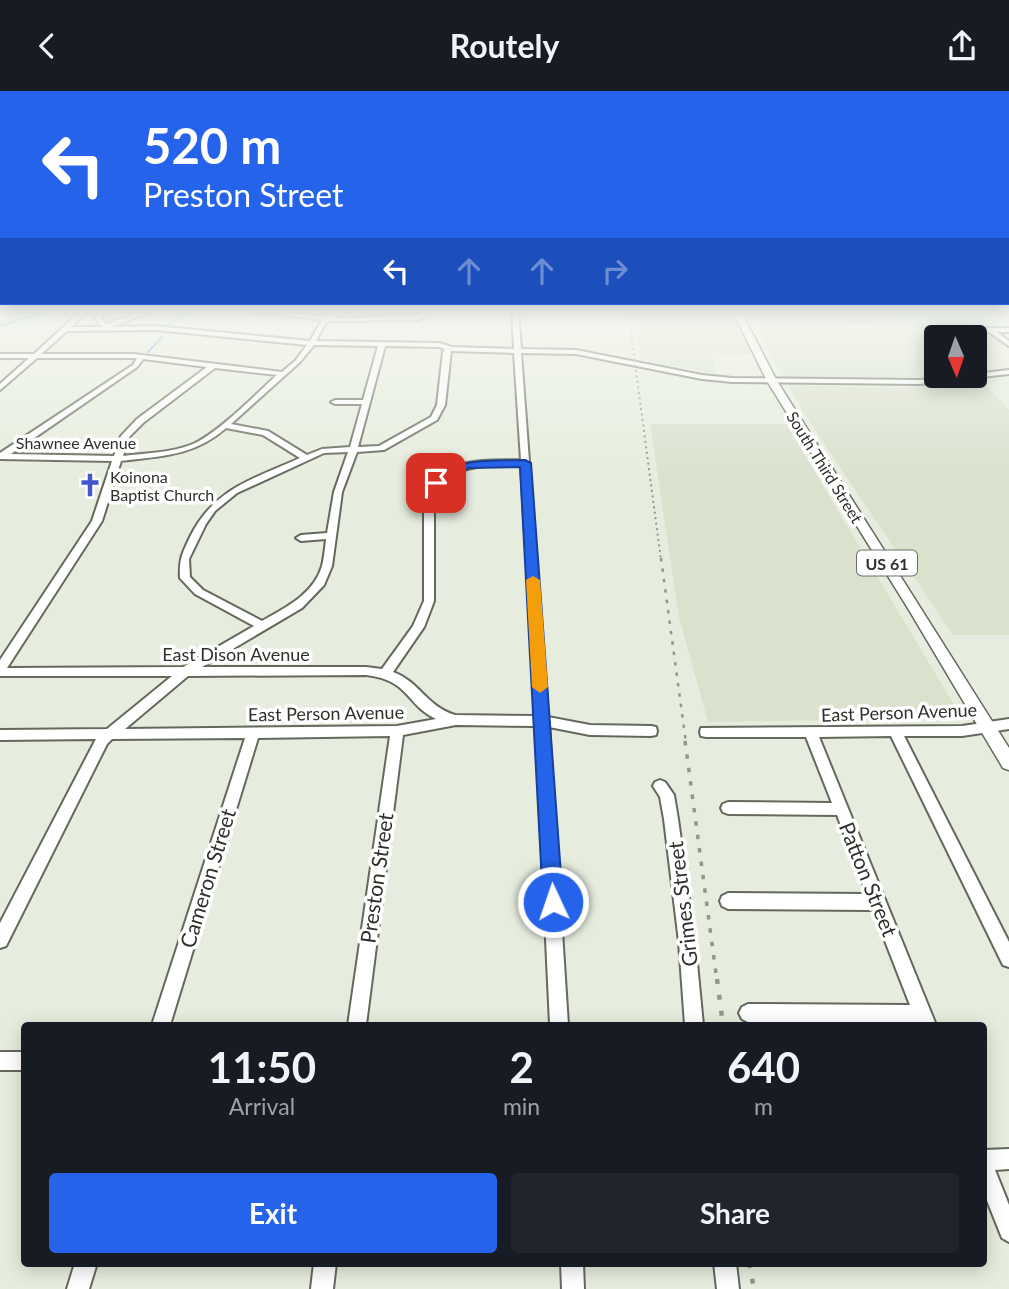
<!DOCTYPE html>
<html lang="en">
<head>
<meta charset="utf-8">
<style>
	body { margin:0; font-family:Lato,sans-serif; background:#20242c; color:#f1f3f6; height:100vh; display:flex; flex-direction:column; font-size:26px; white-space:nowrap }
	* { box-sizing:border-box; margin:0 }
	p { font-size:23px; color:#9ea1a6 }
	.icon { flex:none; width:38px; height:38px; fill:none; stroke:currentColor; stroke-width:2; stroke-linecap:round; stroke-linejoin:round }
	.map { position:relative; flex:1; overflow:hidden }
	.side { position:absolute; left:21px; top:931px; width:966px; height:245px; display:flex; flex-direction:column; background:#171b24; border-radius:7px; box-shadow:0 4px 18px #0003 }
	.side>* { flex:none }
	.top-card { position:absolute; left:0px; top:0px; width:1010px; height:214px; box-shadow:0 4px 18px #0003; background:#2563eb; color:#fff; overflow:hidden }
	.needle { width:46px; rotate:178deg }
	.tools { position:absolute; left:924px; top:234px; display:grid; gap:14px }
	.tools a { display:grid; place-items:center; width:63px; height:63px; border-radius:7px; background:#171b24; box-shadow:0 4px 18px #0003; font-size:35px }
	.pin { position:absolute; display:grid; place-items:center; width:60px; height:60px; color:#fff; margin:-30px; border-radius:14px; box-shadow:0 4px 10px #0006 }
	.me { position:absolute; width:77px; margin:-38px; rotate:357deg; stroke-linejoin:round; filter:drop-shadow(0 0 5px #0008) }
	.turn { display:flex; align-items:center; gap:24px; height:147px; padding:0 28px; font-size:32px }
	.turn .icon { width:91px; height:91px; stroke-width:2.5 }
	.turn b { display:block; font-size:49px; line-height:60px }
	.lanes { display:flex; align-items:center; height:66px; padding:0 28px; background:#0003; justify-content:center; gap:35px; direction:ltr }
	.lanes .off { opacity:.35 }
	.eta { display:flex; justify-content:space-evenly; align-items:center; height:119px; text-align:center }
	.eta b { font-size:42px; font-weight:700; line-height:49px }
	.action { display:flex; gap:14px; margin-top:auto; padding:14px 28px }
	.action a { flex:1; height:80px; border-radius:7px; background:#2563eb; color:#fff; font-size:28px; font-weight:700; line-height:80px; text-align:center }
	.action a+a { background:#20242c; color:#f1f3f6 }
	header { display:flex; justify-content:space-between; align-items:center; height:91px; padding:0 28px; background:#171b24; font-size:32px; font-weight:700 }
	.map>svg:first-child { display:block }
	.built { fill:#dae1cd }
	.green { fill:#cdd8f8 }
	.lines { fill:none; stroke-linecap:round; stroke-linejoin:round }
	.stream { stroke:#778de2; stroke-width:2 }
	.building { fill:#a9aea0 }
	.minor-casing { stroke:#64695c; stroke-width:4 }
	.major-casing { stroke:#64695c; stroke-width:3 }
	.minor { fill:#fff; fill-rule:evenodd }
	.major { fill:#fff; fill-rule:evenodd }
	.rail-far3 { stroke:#92968b; stroke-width:2; stroke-dasharray:2 3.5; stroke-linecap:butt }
	.rail-far2 { stroke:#92968b; stroke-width:2.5; stroke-dasharray:3.5 7; stroke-linecap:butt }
	.rail-far1 { stroke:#92968b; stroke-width:3.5; stroke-dasharray:4.5 9; stroke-linecap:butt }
	.rail { stroke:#92968b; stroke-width:4.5; stroke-dasharray:5 11; stroke-linecap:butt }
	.route { fill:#2563eb; stroke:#184099; stroke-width:2 }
	.slow { fill:#f59e0b }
	.labels { text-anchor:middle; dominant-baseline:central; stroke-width:7; stroke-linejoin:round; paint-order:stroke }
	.far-street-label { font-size:16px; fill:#2e302a; stroke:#fff }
	.far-poi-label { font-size:16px; fill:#2e302a; stroke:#fff; text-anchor:start }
	.shield { fill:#fff; stroke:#6d6e6a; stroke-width:2 }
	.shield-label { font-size:16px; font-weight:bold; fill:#2e302a }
	.street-label { font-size:18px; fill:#2e302a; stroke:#fff }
	.near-street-label { font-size:21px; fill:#2e302a; stroke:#fff }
</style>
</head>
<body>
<header><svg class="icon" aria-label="back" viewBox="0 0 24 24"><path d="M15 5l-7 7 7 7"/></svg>Routely<svg class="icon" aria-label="share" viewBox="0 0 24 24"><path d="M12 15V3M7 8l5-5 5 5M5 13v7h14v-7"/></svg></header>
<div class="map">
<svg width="1009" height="1198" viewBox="0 0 1009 1198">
	<rect width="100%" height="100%" fill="#e7edde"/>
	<path class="built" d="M 633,219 L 728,219 L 750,263 L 712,263 L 717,283 L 642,269 Z
		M 747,219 L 897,219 L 936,254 L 936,285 L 946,285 L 862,288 L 783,286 Z
		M 982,290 L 1009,319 L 1009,544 L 953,544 L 814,338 L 788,294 L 904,297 Z
		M 650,333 L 786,333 L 962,627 L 708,631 L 679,526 Z"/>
	<path class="green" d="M 899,219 L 981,219 L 1007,238 L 920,239 Z"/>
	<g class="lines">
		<path class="stream" d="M 169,233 L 193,219
			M 0,235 L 53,219
			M 148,261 L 162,246"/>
	</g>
	<path class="building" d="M 872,223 L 881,225 L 890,231 L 848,233 L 838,225 Z"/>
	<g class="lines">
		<g class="minor-casing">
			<path id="minor" d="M 82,219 L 89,219 L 71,236 L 102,236 L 95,227 L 101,219 L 107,219 L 101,227 L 106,233 L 146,219 L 155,219 L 112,236 L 156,235 L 310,250 L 322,229 L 245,219 L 266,219 L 328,226 L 341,219 L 349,219 L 335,227 L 416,225 L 420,224 L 422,219 L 428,219 L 425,226 L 417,229 L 330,230 L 325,233 L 316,250 L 439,252 L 452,256 L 514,258 L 512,219 L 518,219 L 521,258 L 576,259 L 702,284 L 732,287 L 919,289 L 975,285 L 975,283 L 1009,279 L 1009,283 L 919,293 L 732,291 L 702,288 L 576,263 L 521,262 L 548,626 L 590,634 L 651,635 L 656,636 L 657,640 L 656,644 L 651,645 L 590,644 L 549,636 L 568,934 L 550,934 L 536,635 L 456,634 L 403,644 L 366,934 L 348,934 L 390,645 L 258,647 L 170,934 L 152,934 L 245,647 L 112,648 L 107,653 L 6,855 L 0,857 L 0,832 L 96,648 L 0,649 L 0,639 L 107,638 L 172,585 L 0,585 L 0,569 L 92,430 L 112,370 L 0,368 L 0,362 L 133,274 L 137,267 L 37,267 L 0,299 L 0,293 L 29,267 L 0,267 L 0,263 L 34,263 ZM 156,239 L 307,254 L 296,269 L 282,281 L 134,263 L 41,263 L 67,240 ZM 314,254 L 378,255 L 363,309 L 335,309 L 331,311 L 335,313 L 362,313 L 350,356 L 322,358 L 307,364 L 268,340 L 231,333 L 300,271 ZM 385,255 L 439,256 L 445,258 L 443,261 L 437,314 L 431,326 L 379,355 L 358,356 ZM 451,260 L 514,262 L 521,369 C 482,370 440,365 424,408 L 424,510 L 413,535 L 382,578 L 366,576 L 202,576 L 302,517 L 324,494 L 332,475 L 342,401 L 357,361 L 384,359 L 437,329 L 445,314 ZM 143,268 L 207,276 L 137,328 L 121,345 L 114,365 L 11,363 L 137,276 ZM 215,277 L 277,284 C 255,304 218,342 193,353 C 171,362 145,362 123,365 L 129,346 L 143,332 ZM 226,337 L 263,344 L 300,367 C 254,388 214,397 190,446 C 182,463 179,468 180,487 L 195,503 L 254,535 L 183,576 L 7,577 L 102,430 L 121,370 C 162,365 194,365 226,337 ZM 348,361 L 334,401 L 327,442 L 301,444 L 296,447 L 301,450 L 326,448 C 325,457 324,467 322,475 C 314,503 285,517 262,530 L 203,499 L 190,486 L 189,468 L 206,433 L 215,420 L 237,402 L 324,362 ZM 483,375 L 521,375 L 536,625 L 455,624 C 426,615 420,591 393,581 L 424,536 L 434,510 L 434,408 C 443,382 458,379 483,375 ZM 366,584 C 410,589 405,613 436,628 L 397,635 L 125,638 L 188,585 Z
				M 1009,237 L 1009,241 L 997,241 L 1009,250 L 1009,255 L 989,241 L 929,242 L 926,240 L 929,238 Z
				M 1009,628 L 1009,638 L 962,645 L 904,645 L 1009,851 L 1009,876 L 1003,874 L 891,645 L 819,646 L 936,934 L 918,934 L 917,932 L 748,931 L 742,928 L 739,922 L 742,916 L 748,913 L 910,914 L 873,819 L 728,818 L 722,815 L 720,810 L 722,805 L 728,802 L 867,803 L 837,724 L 728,723 L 723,721 L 721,717 L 723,713 L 728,711 L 832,712 L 806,646 L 706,646 L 701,645 L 700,641 L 701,637 L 962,635 Z
				M 660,689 L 665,691 L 674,704 L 678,728 L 695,851 L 703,934 L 685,934 L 679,851 L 664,728 L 660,706 L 653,695 L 655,691 Z
				M 0,961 L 24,961 L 24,979 L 0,979 Z
				M 1009,1058 L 1009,1078 L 995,1079 L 1009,1114 L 1009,1151 L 1002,1147 L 984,1102 L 984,1059 Z
				M 75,1172 L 97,1172 L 89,1198 L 67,1198 Z
				M 314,1172 L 336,1172 L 333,1198 L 311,1198 Z
				M 561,1172 L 583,1172 L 584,1198 L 562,1198 Z
				M 714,1172 L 736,1172 L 739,1198 L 717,1198 Z"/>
		</g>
		<g class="major-casing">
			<path id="major" d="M 732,219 L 740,219 L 777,290 L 1009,657 L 1009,679 L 1003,677 L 909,519 L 767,290 Z"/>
		</g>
		<use href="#minor" class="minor"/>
		<use href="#major" class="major"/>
		<path class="rail-far3" d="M 628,219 L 661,469"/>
		<path class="rail-far2" d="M 661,467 L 686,652"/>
		<path class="rail-far1" d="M 685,650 L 717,890"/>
		<path class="rail" d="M 717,888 L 723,934
			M 749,1172 L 754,1198"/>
	</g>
	<linearGradient id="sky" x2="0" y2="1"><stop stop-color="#7ba4e6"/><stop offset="0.57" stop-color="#f4f7f0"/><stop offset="1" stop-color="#f4f7f0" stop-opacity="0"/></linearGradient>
	<rect width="1009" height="387" fill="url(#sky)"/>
	<path class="route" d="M 525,369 L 531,372 L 563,811 L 560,818 L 553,821 L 546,818 L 543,811 L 520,376 L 469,377 L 440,394 L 430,392 C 456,365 491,370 525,369 Z"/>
	<path class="slow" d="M 533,485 L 540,489 L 548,596 L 540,602 L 532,596 L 526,489 Z"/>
	<defs>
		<g id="church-bare" transform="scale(1.89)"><path d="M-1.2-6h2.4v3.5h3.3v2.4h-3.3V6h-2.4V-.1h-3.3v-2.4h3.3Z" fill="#4356ca" stroke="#fff" stroke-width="2.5" paint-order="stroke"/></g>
	</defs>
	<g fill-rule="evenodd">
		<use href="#church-bare" x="90" y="394"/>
	</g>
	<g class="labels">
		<g class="far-street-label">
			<text x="76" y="351">Shawnee Avenue</text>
			<text transform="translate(825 376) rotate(58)">South Third Street</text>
		</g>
		<g class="far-poi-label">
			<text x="110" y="385">Koinona<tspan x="110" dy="18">Baptist Church</tspan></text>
		</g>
		<rect class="shield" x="857" y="459.5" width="60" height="25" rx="5"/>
		<g class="shield-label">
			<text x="887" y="472">US 61</text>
		</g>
		<g class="street-label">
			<text x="236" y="563">East Dison Avenue</text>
			<text transform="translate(899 621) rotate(-2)">East Person Avenue</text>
			<text transform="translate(326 622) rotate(-1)">East Person Avenue</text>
		</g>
		<g class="near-street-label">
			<text transform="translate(207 787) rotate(-73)">Cameron Street</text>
			<text transform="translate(376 787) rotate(-82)">Preston Street</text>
			<text transform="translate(869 788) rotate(68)">Patton Street</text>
			<text transform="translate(682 813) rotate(-97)">Grimes Street</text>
		</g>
	</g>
</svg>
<div class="tools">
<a><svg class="needle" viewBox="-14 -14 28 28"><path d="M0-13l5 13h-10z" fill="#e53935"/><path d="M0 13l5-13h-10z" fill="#9ea1a6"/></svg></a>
</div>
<div class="pin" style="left:436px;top:392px;background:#d93025"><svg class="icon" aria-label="arrive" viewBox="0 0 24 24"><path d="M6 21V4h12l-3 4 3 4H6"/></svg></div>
<svg class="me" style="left:553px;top:811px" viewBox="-20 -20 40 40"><circle r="17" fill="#2563eb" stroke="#fff" stroke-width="3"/><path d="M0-11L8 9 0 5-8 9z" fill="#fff"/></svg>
<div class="top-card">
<div class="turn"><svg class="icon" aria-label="left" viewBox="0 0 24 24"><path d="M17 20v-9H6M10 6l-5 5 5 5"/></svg><div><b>520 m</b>Preston Street</div></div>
<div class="lanes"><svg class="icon" aria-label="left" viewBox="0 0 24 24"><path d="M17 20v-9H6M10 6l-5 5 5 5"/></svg><svg class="icon off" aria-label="ahead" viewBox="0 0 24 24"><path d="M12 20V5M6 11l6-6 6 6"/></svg><svg class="icon off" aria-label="ahead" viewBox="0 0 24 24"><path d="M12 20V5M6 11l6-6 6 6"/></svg><svg class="icon off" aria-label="right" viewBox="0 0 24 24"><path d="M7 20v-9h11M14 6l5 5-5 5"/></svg></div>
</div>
<section class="side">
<div class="eta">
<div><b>11:50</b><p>Arrival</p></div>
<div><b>2</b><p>min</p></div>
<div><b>640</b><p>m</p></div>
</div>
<div class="action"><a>Exit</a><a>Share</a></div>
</section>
</div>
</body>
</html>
